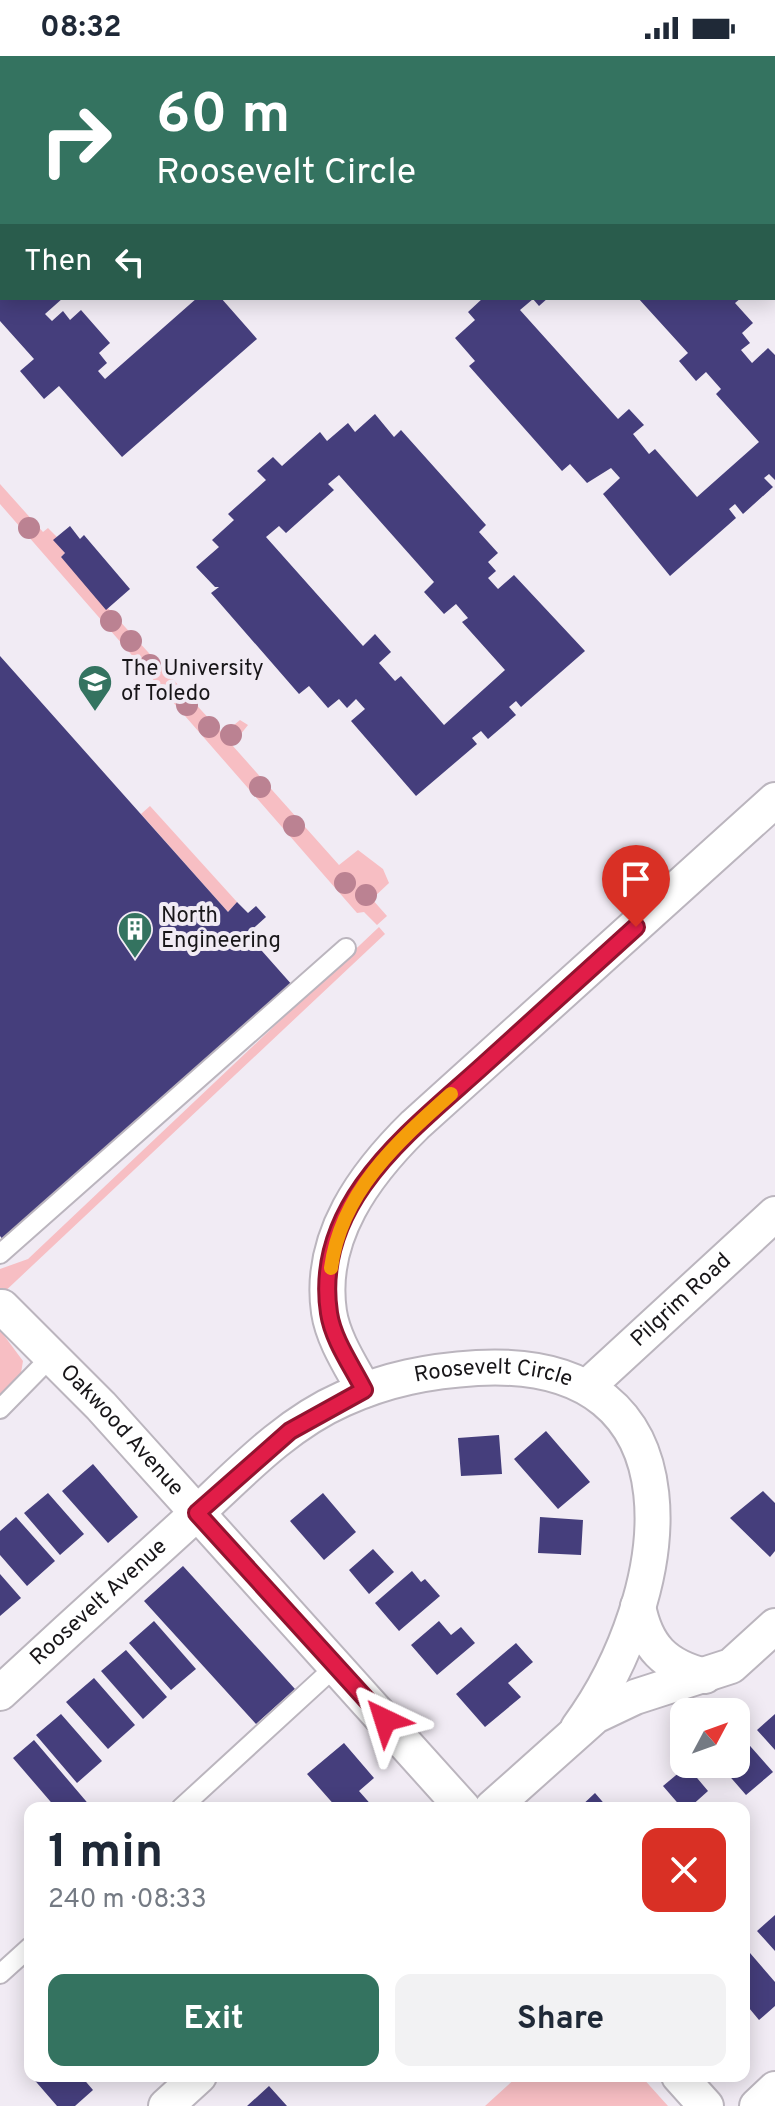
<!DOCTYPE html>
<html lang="en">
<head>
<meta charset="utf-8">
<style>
	body { margin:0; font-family:Overpass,sans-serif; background:#f2f2f3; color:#1f2937; height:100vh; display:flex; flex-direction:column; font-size:30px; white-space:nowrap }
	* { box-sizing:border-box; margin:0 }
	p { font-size:26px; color:#747a83 }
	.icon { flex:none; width:44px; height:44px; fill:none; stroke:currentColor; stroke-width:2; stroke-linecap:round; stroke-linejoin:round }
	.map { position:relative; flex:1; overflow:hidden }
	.details { position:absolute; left:24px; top:1746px; width:726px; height:280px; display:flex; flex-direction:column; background:#fff; border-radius:16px; box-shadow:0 4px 20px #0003 }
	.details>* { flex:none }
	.guide { position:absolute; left:0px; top:0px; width:776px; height:244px; box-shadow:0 4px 20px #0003; background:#347360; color:#fff; overflow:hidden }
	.needle { width:52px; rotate:49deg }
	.buttons { position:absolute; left:670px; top:1642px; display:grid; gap:16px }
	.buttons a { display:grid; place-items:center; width:80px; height:80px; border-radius:16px; background:#fff; box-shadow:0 4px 20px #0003; font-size:40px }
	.pin { position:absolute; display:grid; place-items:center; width:68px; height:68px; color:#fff; margin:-82px -34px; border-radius:50% 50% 50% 0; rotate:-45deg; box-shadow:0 0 8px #0007 }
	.pin .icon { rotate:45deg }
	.me { position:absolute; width:88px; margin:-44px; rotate:319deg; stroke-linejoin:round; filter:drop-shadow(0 0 6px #0008) }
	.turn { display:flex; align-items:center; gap:28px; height:168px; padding:0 24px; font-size:36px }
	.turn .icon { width:104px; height:104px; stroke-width:2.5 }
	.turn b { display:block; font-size:56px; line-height:68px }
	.then { display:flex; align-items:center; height:76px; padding:0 24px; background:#0003; gap:16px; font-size:30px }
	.round { display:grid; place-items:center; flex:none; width:84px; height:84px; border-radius:16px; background:#f2f2f3 }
	.summary { display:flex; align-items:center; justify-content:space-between; height:136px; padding:0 24px }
	h1 { font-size:48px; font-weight:700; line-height:60px }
	.cta { display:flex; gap:16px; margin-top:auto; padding:16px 24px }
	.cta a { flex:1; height:92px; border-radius:16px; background:#347360; color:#fff; font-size:32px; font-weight:700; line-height:92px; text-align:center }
	.cta a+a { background:#f2f2f3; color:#1f2937 }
	.status { display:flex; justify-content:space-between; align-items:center; height:56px; padding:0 40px; background:#fff; direction:ltr }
	.status svg { height:22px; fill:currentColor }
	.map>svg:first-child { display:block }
	.green { fill:#f7bec3 }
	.building { fill:#453e7c; fill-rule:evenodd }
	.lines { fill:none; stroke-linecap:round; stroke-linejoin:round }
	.lane-casing { stroke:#bbb5be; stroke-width:22 }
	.street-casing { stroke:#bbb5be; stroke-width:38 }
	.lane { stroke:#fff; stroke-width:18 }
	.street { stroke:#fff; stroke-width:34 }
	.tree { fill:#bb8292 }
	.route-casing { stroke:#92132f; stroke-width:20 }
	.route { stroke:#e11d48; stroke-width:14 }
	.slow { stroke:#f59e0b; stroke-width:14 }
	.labels { text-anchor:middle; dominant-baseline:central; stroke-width:8; stroke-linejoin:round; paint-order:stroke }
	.poi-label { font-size:22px; fill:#181619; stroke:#f1ebf4; text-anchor:start }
	.street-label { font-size:22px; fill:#181619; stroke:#f1ebf4 }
</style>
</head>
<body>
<div class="status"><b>08:32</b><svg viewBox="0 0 49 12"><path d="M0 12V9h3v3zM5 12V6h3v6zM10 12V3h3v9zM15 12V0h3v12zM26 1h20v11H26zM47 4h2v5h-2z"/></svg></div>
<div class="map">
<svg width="775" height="2050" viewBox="0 0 775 2050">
	<rect width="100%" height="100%" fill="#f1ebf4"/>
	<path class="green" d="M 0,428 L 43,476 L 48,472 L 57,481 L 54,484 L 65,497 L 61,501 L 223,678 L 240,664 L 248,669 L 232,689 L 339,809 L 358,794 L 383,813 L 389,827 L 372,843 L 387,860 L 377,869 L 364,856 L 357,857 L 0,448 Z
		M 150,750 L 237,846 L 228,856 L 141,758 Z
		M 379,871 L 385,878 L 0,1240 L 0,1213 L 28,1203 Z
		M 0,1274 L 23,1305 L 21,1317 L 0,1344 Z
		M 518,2020 L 641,2020 L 668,2050 L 485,2050 Z"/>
	<path class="building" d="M 0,242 L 63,242 L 45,258 L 52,265 L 63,255 L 70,264 L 81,254 L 110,287 L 99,297 L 107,307 L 98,315 L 105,323 L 197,242 L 221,242 L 257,283 L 122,401 L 59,330 L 44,343 L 20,315 L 34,303 L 0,265 Z
		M 483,242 L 548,242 L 539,250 L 533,243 L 520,254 L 618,363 L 629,353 L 644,369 L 633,378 L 649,398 L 655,393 L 697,441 L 759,386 L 716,338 L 721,333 L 706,316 L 696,325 L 679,305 L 688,297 L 638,242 L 741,242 L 735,247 L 753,267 L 742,277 L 750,287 L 741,294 L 752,307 L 768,292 L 775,299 L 775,424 L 769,418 L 764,422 L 773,431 L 743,458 L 735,448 L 729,453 L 736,462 L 670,520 L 603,438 L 620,422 L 611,412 L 587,427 L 570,408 L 562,415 L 469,310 L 475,305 L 455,282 L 475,264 L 468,256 Z
		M 375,358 L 394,381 L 401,374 L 486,469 L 479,476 L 498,497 L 488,506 L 496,515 L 488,522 L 498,533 L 514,519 L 585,595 L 521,651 L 516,645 L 509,651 L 516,659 L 488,683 L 481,675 L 472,682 L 477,688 L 416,740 L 351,665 L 365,653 L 356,643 L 347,652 L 339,643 L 328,652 L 309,630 L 299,638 L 211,537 L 219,531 L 215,531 L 196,511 L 219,491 L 212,484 L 234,464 L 228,458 L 266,424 L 257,415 L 273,401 L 282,410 L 320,376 L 327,385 L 348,367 L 355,376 ZM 339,419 L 434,526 L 424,536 L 444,558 L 456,548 L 468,562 L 462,566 L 505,614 L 444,669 L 401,620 L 395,625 L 379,607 L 391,596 L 375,578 L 363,590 L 266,481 L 279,470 L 286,477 L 334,434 L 328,428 Z
		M 70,470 L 80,483 L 84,479 L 130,533 L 106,554 L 61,501 L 65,497 L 53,484 Z
		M 0,600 L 228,856 L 237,846 L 248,857 L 256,850 L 266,861 L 247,878 L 293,930 L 4,1185 L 0,1180 Z
		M 546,1375 L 590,1426 L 558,1453 L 514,1403 Z
		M 499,1379 L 502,1418 L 461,1420 L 458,1382 Z
		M 93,1408 L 138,1461 L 108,1487 L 62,1435 Z
		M 763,1435 L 775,1447 L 775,1495 L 770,1501 L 730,1462 Z
		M 48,1437 L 84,1478 L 60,1499 L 24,1457 Z
		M 323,1437 L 356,1476 L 324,1504 L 290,1465 Z
		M 16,1461 L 55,1505 L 27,1530 L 0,1499 L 0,1475 Z
		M 540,1461 L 583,1464 L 581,1499 L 538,1497 Z
		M 373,1493 L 394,1516 L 369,1538 L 349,1514 Z
		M 183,1510 L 295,1633 L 256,1668 L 144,1545 Z
		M 412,1515 L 421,1526 L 425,1523 L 440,1540 L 399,1575 L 375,1547 Z
		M 0,1518 L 21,1542 L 0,1560 Z
		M 154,1565 L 196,1613 L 171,1634 L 129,1587 Z
		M 439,1565 L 451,1579 L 461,1571 L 475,1587 L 437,1619 L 411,1589 Z
		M 516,1587 L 533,1606 L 508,1627 L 521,1641 L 485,1671 L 456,1638 Z
		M 126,1594 L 167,1641 L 143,1663 L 101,1615 Z
		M 94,1622 L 135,1669 L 108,1693 L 66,1646 Z
		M 61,1658 L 102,1705 L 77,1727 L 36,1679 Z
		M 775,1658 L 775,1694 L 757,1674 Z
		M 736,1674 L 773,1716 L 746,1739 L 719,1708 L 736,1708 Z
		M 34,1684 L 91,1751 L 89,1752 L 56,1752 L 13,1702 Z
		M 344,1687 L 374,1722 L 359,1735 L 374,1752 L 337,1752 L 307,1718 Z
		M 687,1710 L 708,1735 L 689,1752 L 682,1752 L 663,1730 Z
		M 595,1737 L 608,1752 L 579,1752 Z
		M 775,1859 L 775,1895 L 757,1875 Z
		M 750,1897 L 775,1926 L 775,1950 L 759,1964 L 744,1946 L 744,1902 Z
		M 31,2020 L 81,2020 L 93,2034 L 75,2050 L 57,2050 Z
		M 269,2030 L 287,2050 L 247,2050 Z"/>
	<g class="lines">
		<g class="lane-casing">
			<path id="lane" d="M 0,1198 L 346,892
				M 0,1353 L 51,1301
				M 181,1752 L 337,1609
				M 0,1918 L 30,1891"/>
		</g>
		<g class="street-casing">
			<g id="street">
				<path d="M 7,2 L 9,0"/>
				<path id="s1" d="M 2,1251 L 101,1350 L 463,1752"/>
				<path id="s2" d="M 587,1331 L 775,1158"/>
				<path d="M 364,1334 C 351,1310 333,1283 329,1256 C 318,1181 365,1118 415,1069 L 775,744"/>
				<path d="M 638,1550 C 646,1591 665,1610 705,1620"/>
				<path id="s3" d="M 0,1637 C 65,1577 131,1517 196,1458 C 241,1416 286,1368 343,1343 C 387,1323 429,1315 477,1312 C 710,1299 675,1540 578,1672"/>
				<path d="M 492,1752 L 595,1660 L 635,1641 L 731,1610 L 775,1570"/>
				<path d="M 679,2020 L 706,2050"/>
				<path d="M 166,2050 L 199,2020"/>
				<path d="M 757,2050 L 775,2033"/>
			</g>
		</g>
		<use href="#lane" class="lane"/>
		<use href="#street" class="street"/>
	</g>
	<g class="tree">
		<circle cx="29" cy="472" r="11"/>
		<circle cx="111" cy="565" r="11"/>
		<circle cx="131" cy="585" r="11"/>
		<circle cx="150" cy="609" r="11"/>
		<circle cx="187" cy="649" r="11"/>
		<circle cx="209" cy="671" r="11"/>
		<circle cx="231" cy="679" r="11"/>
		<circle cx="260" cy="731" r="11"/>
		<circle cx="294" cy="770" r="11"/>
		<circle cx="345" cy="827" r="11"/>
		<circle cx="366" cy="839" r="11"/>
	</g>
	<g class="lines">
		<g class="route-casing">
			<path id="route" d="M 385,1664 L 197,1457 L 290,1375 L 364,1334 C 352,1310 333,1284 329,1257 C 312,1144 415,1072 487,1006 C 537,961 586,916 636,871"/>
		</g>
		<use href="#route" class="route"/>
		<path class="slow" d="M 331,1212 C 341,1136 397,1086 451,1038"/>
	</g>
	<defs>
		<g id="university-pin" transform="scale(1.8)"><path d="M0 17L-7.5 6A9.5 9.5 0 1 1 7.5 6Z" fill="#347360" stroke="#f1ebf4"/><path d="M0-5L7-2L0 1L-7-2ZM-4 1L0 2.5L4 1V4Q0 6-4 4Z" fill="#fff"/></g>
		<g id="building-pin" transform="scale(1.8)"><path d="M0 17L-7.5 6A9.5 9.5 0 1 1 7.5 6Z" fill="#347360" stroke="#f1ebf4"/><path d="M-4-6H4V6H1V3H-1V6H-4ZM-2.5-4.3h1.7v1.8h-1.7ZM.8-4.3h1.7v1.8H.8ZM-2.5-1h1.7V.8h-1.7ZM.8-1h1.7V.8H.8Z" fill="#fff"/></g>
	</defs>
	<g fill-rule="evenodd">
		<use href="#university-pin" x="95" y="626"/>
		<use href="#building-pin" x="135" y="873"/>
	</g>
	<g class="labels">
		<g class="poi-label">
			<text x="121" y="613">The University<tspan x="121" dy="25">of Toledo</tspan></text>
			<text x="161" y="860">North<tspan x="161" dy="25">Engineering</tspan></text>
		</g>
		<g class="street-label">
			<text stroke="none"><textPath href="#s2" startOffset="128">Pilgrim Road</textPath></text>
			<text stroke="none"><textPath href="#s3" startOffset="608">Roosevelt Circle</textPath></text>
			<text stroke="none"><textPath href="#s1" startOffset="172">Oakwood Avenue</textPath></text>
			<text stroke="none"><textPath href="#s3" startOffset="134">Roosevelt Avenue</textPath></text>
		</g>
	</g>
</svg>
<div class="buttons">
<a><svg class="needle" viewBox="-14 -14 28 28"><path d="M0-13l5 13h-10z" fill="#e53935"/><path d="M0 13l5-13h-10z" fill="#747a83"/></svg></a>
</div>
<div class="pin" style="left:636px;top:871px;background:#d93025"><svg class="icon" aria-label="arrive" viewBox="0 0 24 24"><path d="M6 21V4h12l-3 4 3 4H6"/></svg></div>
<svg class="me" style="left:385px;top:1664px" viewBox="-20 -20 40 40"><path d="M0-17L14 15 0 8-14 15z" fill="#e11d48" stroke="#fff" stroke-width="4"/></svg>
<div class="guide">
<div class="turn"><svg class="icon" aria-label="right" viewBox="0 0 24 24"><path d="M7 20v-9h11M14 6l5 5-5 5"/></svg><div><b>60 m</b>Roosevelt Circle</div></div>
<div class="then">Then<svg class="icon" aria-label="left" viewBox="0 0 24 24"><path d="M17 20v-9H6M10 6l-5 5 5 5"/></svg></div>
</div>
<section class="details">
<div class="summary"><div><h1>1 min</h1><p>240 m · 08:33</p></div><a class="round" style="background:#d93025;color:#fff"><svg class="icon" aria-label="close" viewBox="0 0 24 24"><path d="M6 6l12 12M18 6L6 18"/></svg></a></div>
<div class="cta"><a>Exit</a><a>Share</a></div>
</section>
</div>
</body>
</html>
